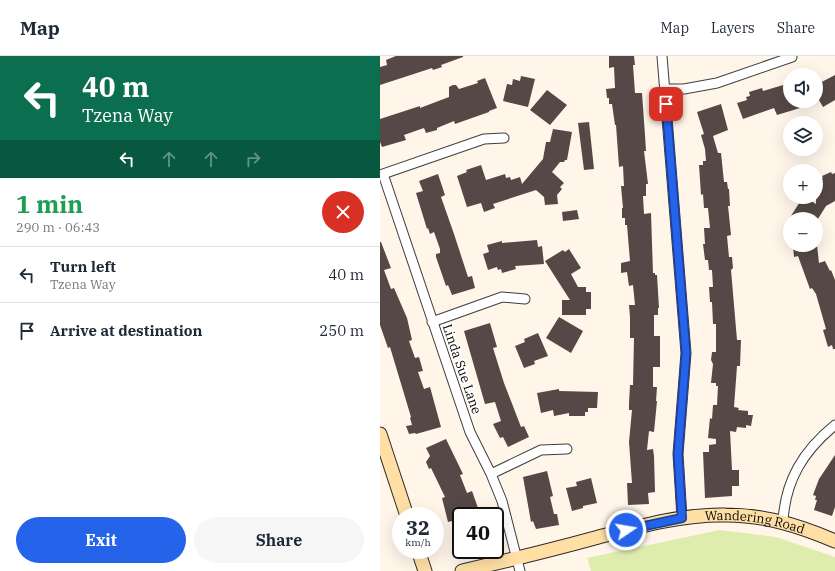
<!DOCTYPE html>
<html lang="en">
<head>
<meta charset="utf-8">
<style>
	body { margin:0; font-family:"IBM Plex Serif",serif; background:#f6f6f7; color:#1f2937; height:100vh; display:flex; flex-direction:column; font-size:15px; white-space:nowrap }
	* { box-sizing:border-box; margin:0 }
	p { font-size:13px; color:#747a83 }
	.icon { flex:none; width:22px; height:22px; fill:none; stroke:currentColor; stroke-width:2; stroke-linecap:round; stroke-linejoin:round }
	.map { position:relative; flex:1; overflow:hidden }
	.sheet { display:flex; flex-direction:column; background:#fff; width:380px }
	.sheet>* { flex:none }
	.banner { background:#0b6e4f; color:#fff; overflow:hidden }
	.controls { position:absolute; left:403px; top:12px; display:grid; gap:8px }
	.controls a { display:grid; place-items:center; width:40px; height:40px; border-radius:50%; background:#fff; box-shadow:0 4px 16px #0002; font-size:20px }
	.speed { position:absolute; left:12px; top:451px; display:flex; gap:8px; font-size:20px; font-weight:700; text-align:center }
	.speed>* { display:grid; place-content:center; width:52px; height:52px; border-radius:50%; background:#fff; box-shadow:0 4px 16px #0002; line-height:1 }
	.speed small { font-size:10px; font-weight:400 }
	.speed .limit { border:2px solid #111; border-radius:6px; background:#fff; color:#111 }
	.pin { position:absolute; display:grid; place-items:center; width:34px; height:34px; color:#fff; margin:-17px; border-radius:8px; box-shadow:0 2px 6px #0006 }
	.me { position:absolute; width:44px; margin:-22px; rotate:78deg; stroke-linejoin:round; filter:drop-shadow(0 0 3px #0008) }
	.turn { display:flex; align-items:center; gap:14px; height:84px; padding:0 16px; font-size:18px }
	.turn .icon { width:52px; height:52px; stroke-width:2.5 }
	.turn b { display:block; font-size:28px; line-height:34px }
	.lanes { display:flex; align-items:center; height:38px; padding:0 16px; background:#0003; justify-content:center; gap:20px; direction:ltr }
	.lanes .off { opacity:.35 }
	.round { display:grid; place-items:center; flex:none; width:42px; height:42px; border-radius:21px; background:#f6f6f7 }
	.headline { display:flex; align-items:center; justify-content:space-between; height:68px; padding:0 16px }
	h1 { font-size:24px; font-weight:700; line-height:30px; color:#1e9e55 }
	.button { display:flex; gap:8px; margin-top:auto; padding:8px 16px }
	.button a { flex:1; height:46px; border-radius:24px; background:#2563eb; color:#fff; font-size:16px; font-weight:700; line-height:46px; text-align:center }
	.button a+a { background:#f6f6f7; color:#1f2937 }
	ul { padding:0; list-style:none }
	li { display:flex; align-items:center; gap:12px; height:56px; padding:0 16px; border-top:1px solid #e0e1e3 }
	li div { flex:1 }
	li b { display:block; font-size:15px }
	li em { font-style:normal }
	header { display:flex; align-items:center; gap:24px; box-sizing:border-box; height:56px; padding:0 20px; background:#fff; border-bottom:1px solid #e0e1e3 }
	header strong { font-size:19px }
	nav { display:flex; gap:22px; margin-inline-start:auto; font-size:14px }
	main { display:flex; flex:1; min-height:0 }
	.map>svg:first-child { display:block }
	.green { fill:#deedae }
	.building { fill:#554846 }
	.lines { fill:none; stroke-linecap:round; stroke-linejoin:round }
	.street-casing { stroke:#3e3e3e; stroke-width:11 }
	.secondary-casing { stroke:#2d2d2d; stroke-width:15 }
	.street { stroke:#fff; stroke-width:9 }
	.secondary { stroke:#ffdfa4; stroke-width:13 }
	.route-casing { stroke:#184099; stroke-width:10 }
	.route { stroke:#2563eb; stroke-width:7 }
	.labels { text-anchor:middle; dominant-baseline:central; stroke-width:4; stroke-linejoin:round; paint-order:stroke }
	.street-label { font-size:13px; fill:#0b0b0b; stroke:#fff }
</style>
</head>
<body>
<header>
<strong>Map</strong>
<nav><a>Map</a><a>Layers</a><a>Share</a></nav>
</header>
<main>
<section class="sheet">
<div class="banner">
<div class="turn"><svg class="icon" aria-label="left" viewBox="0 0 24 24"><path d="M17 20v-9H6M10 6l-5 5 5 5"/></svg><div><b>40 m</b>Tzena Way</div></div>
<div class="lanes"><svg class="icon" aria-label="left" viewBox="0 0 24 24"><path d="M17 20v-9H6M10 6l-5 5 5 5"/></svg><svg class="icon off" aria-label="ahead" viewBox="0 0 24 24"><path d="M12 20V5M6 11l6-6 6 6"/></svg><svg class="icon off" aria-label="ahead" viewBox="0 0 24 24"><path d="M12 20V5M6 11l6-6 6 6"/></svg><svg class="icon off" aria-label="right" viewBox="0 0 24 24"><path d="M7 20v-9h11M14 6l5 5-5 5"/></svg></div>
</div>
<div class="headline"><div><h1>1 min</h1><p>290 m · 06:43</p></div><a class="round" style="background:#d93025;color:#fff"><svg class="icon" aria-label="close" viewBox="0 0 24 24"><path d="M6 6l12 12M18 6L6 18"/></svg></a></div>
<ul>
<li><svg class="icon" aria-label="left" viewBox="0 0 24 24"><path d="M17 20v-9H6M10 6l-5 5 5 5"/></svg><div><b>Turn left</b><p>Tzena Way</p></div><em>40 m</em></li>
<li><svg class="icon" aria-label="arrive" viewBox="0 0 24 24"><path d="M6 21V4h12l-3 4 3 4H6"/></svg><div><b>Arrive at destination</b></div><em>250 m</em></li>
</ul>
<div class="button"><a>Exit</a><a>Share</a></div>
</section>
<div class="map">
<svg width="455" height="515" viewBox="0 0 455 515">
	<rect width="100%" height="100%" fill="#fff5e9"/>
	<path class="green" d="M 340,474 L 396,481 L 455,501 L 455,515 L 211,515 L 207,502 Z"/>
	<path class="building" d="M 16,0 L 83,0 L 83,1 L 61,9 L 62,11 L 53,14 L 52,12 L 46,14 L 0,29 L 0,11 L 7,9 L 6,4 Z
		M 229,0 L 254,0 L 255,9 L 253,9 L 255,37 L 262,37 L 265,79 L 266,95 L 264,95 L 268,128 L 266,128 L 266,140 L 263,140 L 264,158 L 271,157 L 273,217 L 275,217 L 275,219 L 277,219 L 279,252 L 278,252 L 278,259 L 274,259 L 274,280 L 280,280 L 280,311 L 273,311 L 273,331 L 277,331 L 276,345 L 277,345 L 274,376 L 269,375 L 267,394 L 273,393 L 274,400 L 275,436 L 268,437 L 269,448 L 248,449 L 247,427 L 252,427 L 249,386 L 252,354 L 249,354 L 249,347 L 250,329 L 253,329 L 254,282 L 250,282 L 250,261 L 249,249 L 255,249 L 253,229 L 249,230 L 247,216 L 241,217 L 241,207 L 250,205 L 247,169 L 245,169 L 245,162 L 242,162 L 242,152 L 243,152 L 241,130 L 244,130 L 243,110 L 239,111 L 236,69 L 235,69 L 232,48 L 229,48 L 229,42 L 227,42 L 226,33 L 235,32 L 234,11 L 229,12 Z
		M 455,19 L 455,44 L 443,51 L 436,39 L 436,29 Z
		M 141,20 L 155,23 L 148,51 L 123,45 L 127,28 L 132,29 L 133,23 L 140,25 Z
		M 105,22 L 117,52 L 109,55 L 109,56 L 75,68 L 74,65 L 57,72 L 57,74 L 46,77 L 44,72 L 24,79 L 26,84 L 2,91 L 0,86 L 0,63 L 40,50 L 40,52 L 69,41 L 69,31 L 73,29 L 76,29 L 79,33 L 98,27 L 97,25 Z
		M 410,27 L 410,45 L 418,45 L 420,52 L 397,59 L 394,52 L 363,63 L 357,47 L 367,44 L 366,41 L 370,40 L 369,36 L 382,32 L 383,35 Z
		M 167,34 L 187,49 L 170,69 L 150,54 Z
		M 341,48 L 348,74 L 333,80 L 338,97 L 341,97 L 344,126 L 347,126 L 348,133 L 349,133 L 350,150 L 348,150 L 351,179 L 347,180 L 349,201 L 352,201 L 353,212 L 351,214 L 357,284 L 361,284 L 360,310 L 357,310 L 354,351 L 359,352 L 358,354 L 368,355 L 368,359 L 373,359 L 371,370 L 366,369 L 366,372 L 357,371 L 356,376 L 350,375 L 352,414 L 359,414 L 359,430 L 352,430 L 352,440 L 325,442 L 323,396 L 329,396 L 329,389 L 336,388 L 336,383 L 328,382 L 330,362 L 332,363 L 333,349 L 337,349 L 338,330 L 336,330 L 336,327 L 331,327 L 333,308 L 331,304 L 332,296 L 336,296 L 336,268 L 333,268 L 332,246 L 330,246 L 329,231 L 333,231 L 332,214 L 329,214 L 328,204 L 325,204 L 323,188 L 325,188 L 324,172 L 330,172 L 328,152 L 324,152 L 323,138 L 321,139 L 319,109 L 323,109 L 323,105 L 326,105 L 325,93 L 321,79 L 324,78 L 317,56 Z
		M 209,66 L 214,113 L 204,114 L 198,67 Z
		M 173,73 L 192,76 L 187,104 L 185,104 L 184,106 L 180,106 L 172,116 L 184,127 L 180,131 L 182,133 L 177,139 L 178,148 L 165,149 L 164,141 L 156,134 L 113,148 L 115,152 L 104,156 L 101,147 L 87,151 L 77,120 L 87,116 L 86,114 L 101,109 L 106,124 L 125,118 L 126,122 L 130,121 L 131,124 L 140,121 L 142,128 L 163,103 L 166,86 L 170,86 Z
		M 451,116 L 452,118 L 455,117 L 455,145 L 446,150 L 436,166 L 436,163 L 409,163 L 423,141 L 425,141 L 436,148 L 436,125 L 443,122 L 442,120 Z
		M 58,118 L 65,139 L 61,141 L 74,178 L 88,221 L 92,220 L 95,232 L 72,239 L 68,229 L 66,230 L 56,201 L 56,198 L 60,197 L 60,193 L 54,176 L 50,178 L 48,172 L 47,173 L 36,137 L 43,135 L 39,125 Z
		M 197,154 L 199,163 L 183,165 L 182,156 Z
		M 157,184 L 158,191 L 162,190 L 164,208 L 135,210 L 136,213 L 122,217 L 121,213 L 118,214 L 117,211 L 108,214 L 103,198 L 109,196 L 107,189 L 122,185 L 122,187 Z
		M 0,186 L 1,186 L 11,212 L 4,214 L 11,233 L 14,232 L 27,262 L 32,284 L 29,285 L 35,302 L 39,301 L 43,315 L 38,316 L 44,333 L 50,331 L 61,371 L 36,378 L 35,377 L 29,378 L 26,370 L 32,369 L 30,362 L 31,361 L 10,291 L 8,292 L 0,269 Z
		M 413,189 L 437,189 L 439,207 L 445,205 L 450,215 L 451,214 L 455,224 L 455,293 L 453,293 L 452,289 L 448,291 L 443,274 L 446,273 L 436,238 L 432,232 L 430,233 L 418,200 L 414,201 Z
		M 189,193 L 201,212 L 191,218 L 198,231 L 206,231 L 206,236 L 211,236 L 211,253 L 206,253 L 206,259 L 182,259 L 182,244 L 190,244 L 165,205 L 183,194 L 185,196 Z
		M 179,261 L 203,275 L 191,297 L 166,282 Z
		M 110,267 L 117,291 L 113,292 L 124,327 L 141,371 L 144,370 L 149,381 L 128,391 L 123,381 L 120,382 L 113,368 L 121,365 L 115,346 L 105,348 L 84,275 Z
		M 158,277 L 168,300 L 154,305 L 155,308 L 144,312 L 135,290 L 145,286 L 144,283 Z
		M 179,333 L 179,335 L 218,336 L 217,352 L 208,352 L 208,356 L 205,356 L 205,360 L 189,360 L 189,357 L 174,360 L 173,354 L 161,357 L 157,337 Z
		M 66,383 L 83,418 L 80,419 L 87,437 L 92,435 L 98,452 L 97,453 L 98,459 L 81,460 L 81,488 L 77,488 L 72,465 L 68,466 L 62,442 L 65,441 L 51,412 L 49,413 L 46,406 L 50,400 L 46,392 Z
		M 455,399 L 455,451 L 452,460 L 434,454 L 437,444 L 435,444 L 436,440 L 433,439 L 439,423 Z
		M 167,415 L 173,440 L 170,441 L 174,458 L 177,458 L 179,469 L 156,473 L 153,465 L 151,466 L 143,421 Z
		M 211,422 L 217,447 L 203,450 L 203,452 L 192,455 L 186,432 L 197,430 L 196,426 Z"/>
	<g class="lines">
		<g class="street-casing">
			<path id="street" d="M 282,0 L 306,297 L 298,398 L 302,462
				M 285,33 L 304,33 L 337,27 L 412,1
				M 3,118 L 90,376 L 111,418 L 122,445 L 140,515
				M 0,119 L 104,83 L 124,82
				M 52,266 L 122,241 L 145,243
				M 111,418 L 161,394 L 187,393
				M 403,466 C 405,425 423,395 455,369"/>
		</g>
		<g class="secondary-casing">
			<g id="secondary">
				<path d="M 0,378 L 27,460"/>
				<path d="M 38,494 L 45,515"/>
				<path id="s1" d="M 82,515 C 126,505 171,494 215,482 C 257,471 302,458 346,459 C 385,459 420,470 455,485"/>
			</g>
		</g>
		<use href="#street" class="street"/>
		<use href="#secondary" class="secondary"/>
	</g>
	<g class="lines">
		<g class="route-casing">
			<path id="route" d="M 246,474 L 302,462 L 298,398 L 306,297 L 286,48"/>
		</g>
		<use href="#route" class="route"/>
	</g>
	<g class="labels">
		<g class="street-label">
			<text transform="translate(82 313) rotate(71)">Linda Sue Lane</text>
			<text stroke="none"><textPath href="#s1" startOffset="300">Wandering Road</textPath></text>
		</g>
	</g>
</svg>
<div class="controls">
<a><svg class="icon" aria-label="sound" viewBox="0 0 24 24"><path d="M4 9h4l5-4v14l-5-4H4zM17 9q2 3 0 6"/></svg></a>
<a><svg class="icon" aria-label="layers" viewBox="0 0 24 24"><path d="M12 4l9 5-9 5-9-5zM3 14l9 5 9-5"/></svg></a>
<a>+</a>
<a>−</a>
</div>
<div class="speed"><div>32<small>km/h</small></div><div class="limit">40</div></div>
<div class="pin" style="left:286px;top:48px;background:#d93025"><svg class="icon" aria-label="arrive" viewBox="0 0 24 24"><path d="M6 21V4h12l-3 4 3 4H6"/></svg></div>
<svg class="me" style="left:246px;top:474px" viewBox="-20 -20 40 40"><circle r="17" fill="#2563eb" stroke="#fff" stroke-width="3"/><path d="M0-11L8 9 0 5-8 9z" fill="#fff"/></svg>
</div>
</main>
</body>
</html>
